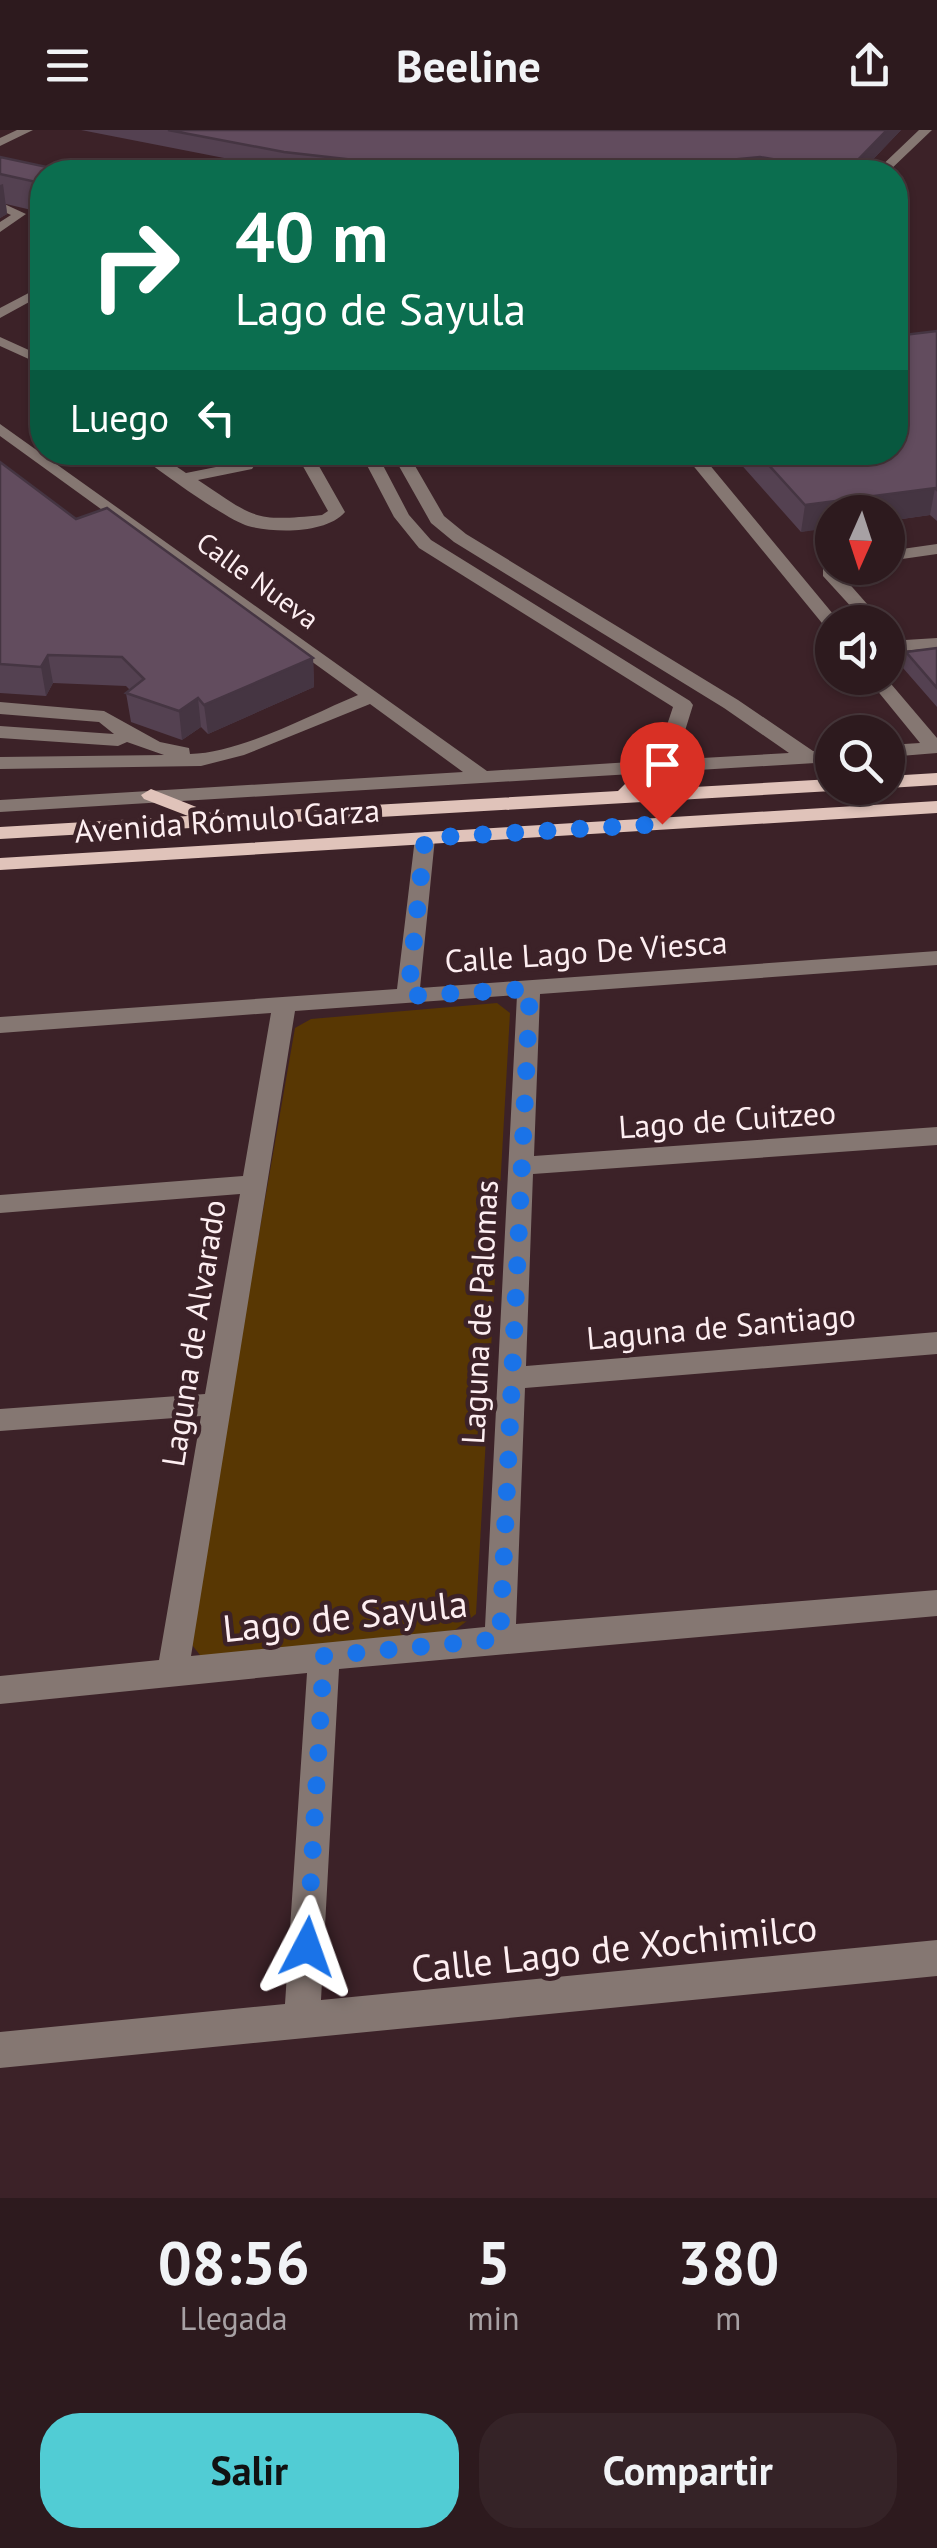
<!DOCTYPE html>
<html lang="es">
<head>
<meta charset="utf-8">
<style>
	body { margin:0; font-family:"PT Sans",sans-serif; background:#352327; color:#f1f3f6; height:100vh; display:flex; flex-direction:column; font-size:38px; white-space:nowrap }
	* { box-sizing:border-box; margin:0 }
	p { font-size:32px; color:#a7a1a4 }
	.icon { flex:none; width:55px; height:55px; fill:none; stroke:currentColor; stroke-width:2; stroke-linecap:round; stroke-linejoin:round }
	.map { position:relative; height:2068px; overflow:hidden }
	.panel { display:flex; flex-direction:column; background:#2d1a1e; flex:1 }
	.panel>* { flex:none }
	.hud { position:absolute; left:30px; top:30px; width:878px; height:305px; border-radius:40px; box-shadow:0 2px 8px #0004,0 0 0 2px #48383c; background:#0b6e4f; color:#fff; overflow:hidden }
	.needle { width:65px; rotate:183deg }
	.fabs { position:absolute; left:815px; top:365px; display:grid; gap:20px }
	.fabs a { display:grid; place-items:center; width:90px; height:90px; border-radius:50%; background:#2d1a1e; box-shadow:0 2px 8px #0004,0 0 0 2px #48383c; font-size:50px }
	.pin { position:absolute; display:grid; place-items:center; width:85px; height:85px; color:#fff; margin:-102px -42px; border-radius:50% 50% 50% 0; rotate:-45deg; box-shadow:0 0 10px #0007 }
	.pin .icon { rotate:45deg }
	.me { position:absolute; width:110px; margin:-55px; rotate:4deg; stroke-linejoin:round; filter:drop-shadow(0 0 8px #0008) }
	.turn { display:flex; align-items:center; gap:35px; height:210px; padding:0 40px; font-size:45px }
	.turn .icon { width:130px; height:130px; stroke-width:2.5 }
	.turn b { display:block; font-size:70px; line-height:85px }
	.then { display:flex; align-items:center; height:95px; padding:0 40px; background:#0003; gap:20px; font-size:38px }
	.eta { display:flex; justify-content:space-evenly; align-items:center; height:170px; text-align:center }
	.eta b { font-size:60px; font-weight:700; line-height:70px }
	.primary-button { display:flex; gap:20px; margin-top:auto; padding:20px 40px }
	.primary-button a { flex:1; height:115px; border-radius:40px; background:#51ccd4; color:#111; font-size:40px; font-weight:700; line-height:115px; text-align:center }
	.primary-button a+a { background:#352327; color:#f1f3f6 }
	header { display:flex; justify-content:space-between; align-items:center; height:130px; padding:0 40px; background:#2d1a1e; font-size:45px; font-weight:700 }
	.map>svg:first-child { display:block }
	.green { fill:#583703 }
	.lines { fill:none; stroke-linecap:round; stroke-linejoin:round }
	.minor { fill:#857772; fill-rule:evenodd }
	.major { fill:#e0c3ba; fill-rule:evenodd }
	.wall { fill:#544151 }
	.shaded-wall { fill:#453542 }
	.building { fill:#624c5e; stroke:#453542; stroke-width:2.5 }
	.route { stroke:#1a73e8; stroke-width:18; stroke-dasharray:0 32.4 }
	.labels { text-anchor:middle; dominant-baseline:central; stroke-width:9; stroke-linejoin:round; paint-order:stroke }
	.far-street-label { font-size:28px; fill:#fdeef1; stroke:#3c2228 }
	.street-label { font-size:32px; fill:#fdeef1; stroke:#3c2228 }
	.near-street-label { font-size:38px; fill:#fdeef1; stroke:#3c2228 }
</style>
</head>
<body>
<header><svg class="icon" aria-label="menu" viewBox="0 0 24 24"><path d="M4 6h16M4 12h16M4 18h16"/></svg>Beeline<svg class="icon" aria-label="share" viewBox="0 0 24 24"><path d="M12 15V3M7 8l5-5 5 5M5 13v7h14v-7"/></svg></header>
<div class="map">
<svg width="937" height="2068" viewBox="0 0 937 2068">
	<rect width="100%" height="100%" fill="#3c2228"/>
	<path class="green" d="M 497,873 L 510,883 L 476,1484 L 455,1500 L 204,1530 L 188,1510 L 295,898 L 311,889 Z"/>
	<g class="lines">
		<path class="minor" d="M 17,0 L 33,0 L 0,16 L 0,8 Z
			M 919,0 L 932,0 L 888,42 L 875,42 Z
			M 0,72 L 26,84 L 0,102 L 0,92 L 11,85 L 0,80 Z
			M 42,156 L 42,165 L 0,188 L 0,178 Z
			M 0,207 L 42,226 L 42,235 L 0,216 Z
			M 0,294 L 487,641 L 647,631 L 664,604 L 673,577 L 419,418 L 394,387 L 360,322 L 376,322 L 409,385 L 431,410 L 690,571 L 693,575 L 684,604 L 667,630 L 789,623 L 724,578 L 454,412 L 431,393 L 391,322 L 407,322 L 444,386 L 466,404 L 738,570 L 813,621 L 832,620 L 832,632 L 0,682 L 0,670 L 463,642 L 370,574 L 244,625 L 201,636 L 0,639 L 0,627 L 164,625 L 127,612 L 118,616 L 0,608 L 0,596 L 114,604 L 99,592 L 0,584 L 0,572 L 104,581 L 160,612 L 189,618 L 190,624 C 241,623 310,585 358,565 L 0,306 Z
			M 136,322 L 155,322 L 186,343 L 236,333 L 228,322 L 244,322 L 254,336 L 252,339 L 198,350 C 255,388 253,392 322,385 L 328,381 L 295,322 L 311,322 L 345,382 C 326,404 275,403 248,396 C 227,390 154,338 136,322 Z
			M 682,322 L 699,322 L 838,490 L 832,492 L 832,499 L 826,498 Z
			M 937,414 L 937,424 L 888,431 L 888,421 Z
			M 832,430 L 832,438 L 840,438 L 838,441 L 883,492 L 865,492 L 823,446 L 823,435 Z
			M 888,503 L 905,510 L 937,508 L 937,518 L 902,521 L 888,515 Z
			M 867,548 L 886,548 L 937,608 L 937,623 L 888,627 L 888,615 L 920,613 Z
			M 425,702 L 435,708 L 420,858 L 937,821 L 937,835 L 540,864 L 534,1026 L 937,997 L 937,1015 L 533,1044 L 526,1236 L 937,1202 L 937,1224 L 525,1258 L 516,1494 L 937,1460 L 937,1486 L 339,1539 L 321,1870 L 937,1810 L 937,1846 L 0,1938 L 0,1902 L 285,1874 L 307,1543 L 0,1574 L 0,1546 L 159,1530 L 201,1286 L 0,1301 L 0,1279 L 205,1264 L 240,1064 L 0,1083 L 0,1065 L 243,1046 L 271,883 L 0,903 L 0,887 L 397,859 L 415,708 ZM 517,865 L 485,1497 L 191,1526 L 295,881 Z"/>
		<path class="major" d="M 653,631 L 663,637 L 642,660 L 832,649 L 832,658 L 840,658 L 832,661 L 0,709 L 0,697 L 188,686 L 144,669 L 141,665 L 151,659 L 214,684 L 618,661 L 646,633 Z
			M 937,643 L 937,655 L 888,658 L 886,658 L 888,646 Z
			M 937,671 L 937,683 L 0,740 L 0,728 Z"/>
	</g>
	<path class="wall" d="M 81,0 L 901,0 L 861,42 L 304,42 L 285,40 Z
		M 0,27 L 61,40 L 62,42 L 42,42 L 40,82 L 6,74 L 7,84 L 0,88 Z
		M 937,201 L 937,391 L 930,385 L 888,391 L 888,382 L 801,402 L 730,322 L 895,322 Z
		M 0,332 L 76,389 L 313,528 L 314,557 L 208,604 L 201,597 L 182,610 L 131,592 L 126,563 L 130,560 L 126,556 L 53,553 L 46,566 L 0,563 Z
		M 937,518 L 937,577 L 903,538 L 906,522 Z"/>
	<path class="shaded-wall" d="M 887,0 L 901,0 L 861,42 L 846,42 Z
		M 760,27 L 759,42 L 657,42 L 657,37 Z
		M 42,49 L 42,81 L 40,82 L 36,52 Z
		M 3,54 L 7,84 L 0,88 L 0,55 Z
		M 935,358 L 930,385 L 888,391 L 888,382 L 832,382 L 832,398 L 801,402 L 805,375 Z
		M 48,525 L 53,553 L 46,566 L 41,537 Z
		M 313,528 L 314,557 L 208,604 L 204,575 Z
		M 198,568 L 201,597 L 182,610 L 179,581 Z"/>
	<path class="building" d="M 168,0 L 887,0 L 846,42 L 760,27 L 657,37 L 425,38 L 284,22 Z
		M 0,27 L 61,40 L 56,42 L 42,42 L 42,49 L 36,52 L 0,44 Z
		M 937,201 L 937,360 L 935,358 L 805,375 L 757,322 L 895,322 L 895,206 Z
		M 0,332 L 76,389 L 107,378 L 313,528 L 204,575 L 198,568 L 179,581 L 126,563 L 144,549 L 122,527 L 48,525 L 41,537 L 0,534 Z
		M 937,518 L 937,558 L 906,522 Z"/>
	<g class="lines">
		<path class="route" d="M 307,1817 L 324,1526 L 500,1509 L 530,859 L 408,866 L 425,708 L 662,694"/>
	</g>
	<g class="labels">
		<g class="far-street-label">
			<text transform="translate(258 450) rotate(36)">Calle Nueva</text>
		</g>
		<g class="street-label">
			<text transform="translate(227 690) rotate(-4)">Avenida Rómulo Garza</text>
			<text transform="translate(586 821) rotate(-4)">Calle Lago De Viesca</text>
			<text transform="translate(727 989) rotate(-4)">Lago de Cuitzeo</text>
			<text transform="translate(479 1182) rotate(-87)">Laguna de Palomas</text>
			<text transform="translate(721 1196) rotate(-5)">Laguna de Santiago</text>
			<text transform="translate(193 1203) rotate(-81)">Laguna de Alvarado</text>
		</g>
		<g class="near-street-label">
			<text transform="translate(345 1485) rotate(-6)">Lago de Sayula</text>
			<text transform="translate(614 1817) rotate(-6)">Calle Lago de Xochimilco</text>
		</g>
	</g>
</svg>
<div class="fabs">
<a><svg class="needle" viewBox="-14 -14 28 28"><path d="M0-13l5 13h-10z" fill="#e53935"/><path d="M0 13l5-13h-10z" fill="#a7a1a4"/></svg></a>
<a><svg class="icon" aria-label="sound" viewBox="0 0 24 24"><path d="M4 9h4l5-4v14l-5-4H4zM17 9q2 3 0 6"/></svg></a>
<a><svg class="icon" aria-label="search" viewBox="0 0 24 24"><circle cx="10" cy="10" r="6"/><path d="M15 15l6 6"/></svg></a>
</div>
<div class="pin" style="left:662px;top:694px;background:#d93025"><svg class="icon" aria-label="arrive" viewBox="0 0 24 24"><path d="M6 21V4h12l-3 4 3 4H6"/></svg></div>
<svg class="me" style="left:307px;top:1817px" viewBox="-20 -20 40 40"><path d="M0-17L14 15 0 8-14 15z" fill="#1a73e8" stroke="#fff" stroke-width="4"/></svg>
<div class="hud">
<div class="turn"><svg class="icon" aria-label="right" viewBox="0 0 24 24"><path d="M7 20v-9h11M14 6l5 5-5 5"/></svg><div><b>40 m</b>Lago de Sayula</div></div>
<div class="then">Luego<svg class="icon" aria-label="left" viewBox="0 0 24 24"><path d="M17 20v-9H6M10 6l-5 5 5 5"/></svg></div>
</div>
</div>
<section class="panel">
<div class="eta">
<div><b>08:56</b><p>Llegada</p></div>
<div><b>5</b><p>min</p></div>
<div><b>380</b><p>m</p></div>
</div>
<div class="primary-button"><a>Salir</a><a>Compartir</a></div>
</section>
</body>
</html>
